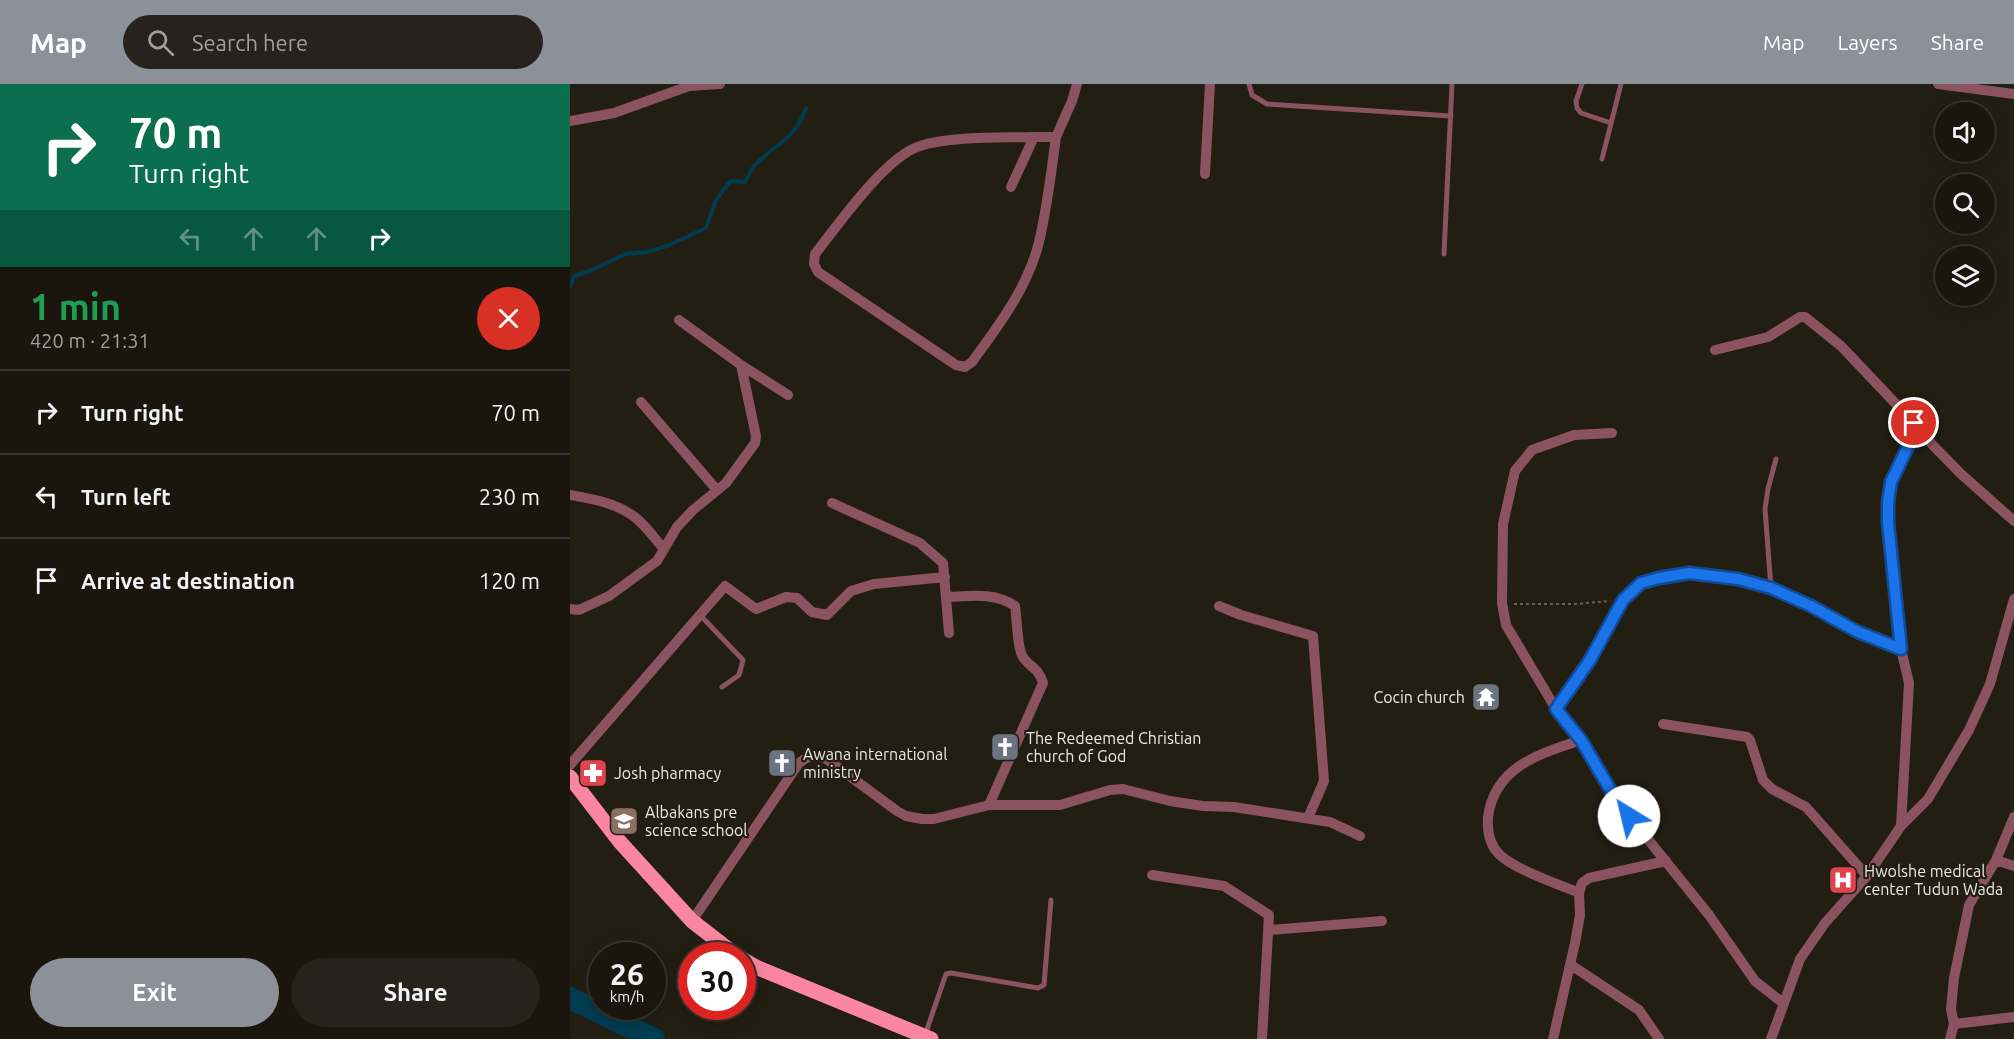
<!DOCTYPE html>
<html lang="en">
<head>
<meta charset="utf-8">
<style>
	body { margin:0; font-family:Ubuntu,sans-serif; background:#27231c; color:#f1f3f6; height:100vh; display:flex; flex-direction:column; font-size:22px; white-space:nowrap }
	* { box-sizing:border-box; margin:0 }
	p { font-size:20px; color:#9f9f9e }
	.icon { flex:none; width:33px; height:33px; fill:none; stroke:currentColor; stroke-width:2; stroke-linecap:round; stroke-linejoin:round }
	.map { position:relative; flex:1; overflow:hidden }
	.sheet { display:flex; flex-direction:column; background:#1a160e; width:570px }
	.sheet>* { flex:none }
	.top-card { background:#0b6e4f; color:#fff; overflow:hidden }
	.tools { position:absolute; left:1365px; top:18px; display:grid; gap:12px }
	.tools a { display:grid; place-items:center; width:60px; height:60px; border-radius:50%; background:#1a160e; box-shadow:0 3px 15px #0003,0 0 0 2px #38352e; font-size:30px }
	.speed { position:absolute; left:18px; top:858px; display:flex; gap:12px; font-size:30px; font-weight:700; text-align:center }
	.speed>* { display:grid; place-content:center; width:78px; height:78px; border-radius:50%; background:#1a160e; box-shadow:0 3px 15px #0003,0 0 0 2px #38352e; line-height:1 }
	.speed small { font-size:15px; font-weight:400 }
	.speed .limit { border:9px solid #d22; background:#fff; color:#111 }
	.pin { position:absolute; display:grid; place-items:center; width:51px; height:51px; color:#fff; margin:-26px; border:3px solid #fff; border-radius:50%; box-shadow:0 2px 6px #0007 }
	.me { position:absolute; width:66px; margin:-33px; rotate:324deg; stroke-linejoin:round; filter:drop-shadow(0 0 4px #0008) }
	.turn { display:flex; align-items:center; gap:21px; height:126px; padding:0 30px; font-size:27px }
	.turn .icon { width:78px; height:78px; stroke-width:2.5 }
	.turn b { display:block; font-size:42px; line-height:51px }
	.lanes { display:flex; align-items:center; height:57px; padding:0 30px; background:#0003; justify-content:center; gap:30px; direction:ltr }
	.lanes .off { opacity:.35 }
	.round { display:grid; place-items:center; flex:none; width:63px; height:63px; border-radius:32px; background:#27231c }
	.headline { display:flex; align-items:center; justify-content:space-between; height:102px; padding:0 30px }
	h1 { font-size:36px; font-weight:700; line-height:45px; color:#1e9e55 }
	.cta { display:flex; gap:12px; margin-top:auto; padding:12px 30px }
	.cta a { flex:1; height:69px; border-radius:36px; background:#8c9099; color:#fff; font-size:24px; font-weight:700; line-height:69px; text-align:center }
	.cta a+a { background:#27231c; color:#f1f3f6 }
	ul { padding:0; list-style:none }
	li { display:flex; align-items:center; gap:18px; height:84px; padding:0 30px; border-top:2px solid #38352e }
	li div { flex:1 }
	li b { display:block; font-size:22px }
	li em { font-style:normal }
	header { display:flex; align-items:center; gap:36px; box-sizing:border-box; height:84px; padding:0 30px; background:#8c9099; color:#fff }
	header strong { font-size:28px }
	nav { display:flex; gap:33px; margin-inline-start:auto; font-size:21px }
	.search { width:420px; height:54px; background:#27231c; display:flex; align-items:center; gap:15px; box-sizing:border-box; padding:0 21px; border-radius:33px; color:#9f9f9e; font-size:22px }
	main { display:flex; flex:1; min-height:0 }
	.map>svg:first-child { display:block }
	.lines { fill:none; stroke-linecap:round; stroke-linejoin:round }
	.stream { stroke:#003d51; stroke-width:4 }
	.river { stroke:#003d51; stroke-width:22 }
	.path { stroke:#656056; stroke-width:2; stroke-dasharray:3 3; stroke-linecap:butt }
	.lane { stroke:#8b5360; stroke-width:5 }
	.street { stroke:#8b5360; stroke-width:10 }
	.primary { stroke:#fa86a2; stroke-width:15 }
	.route-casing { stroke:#114b97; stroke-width:15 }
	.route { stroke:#1a73e8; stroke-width:10 }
	.labels { text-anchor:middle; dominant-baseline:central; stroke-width:4.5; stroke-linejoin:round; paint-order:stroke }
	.poi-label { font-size:16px; fill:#ebe8e0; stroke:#231e12; text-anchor:start }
</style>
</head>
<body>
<header>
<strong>Map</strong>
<div class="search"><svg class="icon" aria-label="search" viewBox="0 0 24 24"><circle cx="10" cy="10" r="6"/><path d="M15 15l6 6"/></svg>Search here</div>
<nav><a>Map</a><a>Layers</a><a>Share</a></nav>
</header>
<main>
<section class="sheet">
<div class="top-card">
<div class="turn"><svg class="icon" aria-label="right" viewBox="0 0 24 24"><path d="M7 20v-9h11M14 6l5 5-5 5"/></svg><div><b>70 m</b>Turn right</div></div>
<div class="lanes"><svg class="icon off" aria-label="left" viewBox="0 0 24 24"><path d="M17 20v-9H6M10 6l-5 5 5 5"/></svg><svg class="icon off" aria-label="ahead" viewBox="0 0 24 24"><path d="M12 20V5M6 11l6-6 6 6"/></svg><svg class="icon off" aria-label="ahead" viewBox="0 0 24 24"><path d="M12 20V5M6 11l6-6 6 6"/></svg><svg class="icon" aria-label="right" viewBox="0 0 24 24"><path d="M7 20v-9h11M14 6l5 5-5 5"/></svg></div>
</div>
<div class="headline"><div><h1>1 min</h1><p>420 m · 21:31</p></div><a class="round" style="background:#d93025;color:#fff"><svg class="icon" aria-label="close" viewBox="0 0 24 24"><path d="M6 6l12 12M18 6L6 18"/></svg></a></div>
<ul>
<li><svg class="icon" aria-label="right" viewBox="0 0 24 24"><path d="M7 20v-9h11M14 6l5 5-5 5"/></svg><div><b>Turn right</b></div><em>70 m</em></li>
<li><svg class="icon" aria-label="left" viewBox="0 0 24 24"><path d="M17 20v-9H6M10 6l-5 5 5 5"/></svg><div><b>Turn left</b></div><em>230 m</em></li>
<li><svg class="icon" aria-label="arrive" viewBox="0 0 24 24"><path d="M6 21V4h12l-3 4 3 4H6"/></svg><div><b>Arrive at destination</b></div><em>120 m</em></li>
</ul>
<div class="cta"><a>Exit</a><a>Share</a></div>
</section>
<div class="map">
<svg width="1444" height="955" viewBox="0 0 1444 955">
	<rect width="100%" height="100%" fill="#231e12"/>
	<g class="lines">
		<path class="stream" d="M 0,202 L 4,192 L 20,187 L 55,170 L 77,168 L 97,162 L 136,144 L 146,116 L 160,97 L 175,98 C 179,91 182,83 188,78 C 210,57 225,55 236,24"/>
		<path class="river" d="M 0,914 L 84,955"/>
		<path class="path" d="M 944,520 L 1006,520 L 1040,517"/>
		<path class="lane" d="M 679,0 L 682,11 L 697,20 L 881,32
			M 1012,0 L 1006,17 L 1007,24 L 1011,29 L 1041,39
			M 1032,75 L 1051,0
			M 874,170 L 882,0
			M 1201,504 L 1195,425 L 1198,405 L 1206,375
			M 130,531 L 173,576 L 169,591 L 152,603
			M 355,951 L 376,890 L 381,889 L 468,904 L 474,901 L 481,816"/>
		<path class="street" d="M 1368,0 L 1444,10
			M 0,37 L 44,29 L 119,2 L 150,0
			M 464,53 C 429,54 382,52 350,62 C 316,72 268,141 245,170 L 244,180 L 248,188 L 386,281 L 395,283 L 402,278 C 428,242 456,206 468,162 C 477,127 481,89 486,53
			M 635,90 L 640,0
			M 441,103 L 464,53 L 486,53 L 502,17 L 507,0
			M 109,236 L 171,281 L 218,311
			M 1145,266 L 1198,253 L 1230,233 L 1235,233 L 1271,262 L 1344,339 L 1346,344 L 1321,398 L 1318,418 L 1318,439 L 1331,565 L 1339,599 L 1331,742 L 1297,792 L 1255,839 L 1230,875 L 1201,955
			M 71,318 L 147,406
			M 1346,344 L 1391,390 L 1444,437
			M 1042,349 L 1004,351 L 962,366 L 945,387 L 933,440 L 932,519 L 936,541 L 986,625 L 1011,656 L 1047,717 L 1139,831 L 1185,897 L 1213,919
			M 0,411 C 23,415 47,419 66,434 C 76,442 85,455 94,465
			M 262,419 L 350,459 L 373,479 L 379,549
			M 377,513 C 401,512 424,508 445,522 C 447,535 447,557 451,569 C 456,583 468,581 473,599 L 419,721
			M 649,522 L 671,531 L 743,552 L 754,697 L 738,734
			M 0,525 L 9,526 L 39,512 L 87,477 L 107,443 L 123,426 L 156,399 L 185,359 L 186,352 L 171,281
			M 986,625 L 1020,576 L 1053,516 L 1071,499 L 1089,494 L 1119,489 L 1169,495 L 1201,504 L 1241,522 L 1288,548 L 1331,565
			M 1093,640 L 1177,653 L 1180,656 L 1193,696 L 1202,705 L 1236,723 L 1297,792
			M 0,681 L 155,502 L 186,525 L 216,513 L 227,514 L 242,528 L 257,531 L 281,507 L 304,500 L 375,493
			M 1331,742 L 1358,715 L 1399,646 L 1420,600 L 1444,515
			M 1426,776 L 1444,782
			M 582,791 L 654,802 L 699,831 L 692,955
			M 1009,809 C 988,800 946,786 930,771 C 919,761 917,748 918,733 C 925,682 970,670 1011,656
			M 122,837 L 229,679 C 238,672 244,670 255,674 L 327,727 L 336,732 L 352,735 L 364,735 L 419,721 L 490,721 L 540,706 L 553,705 L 600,717 L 633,722 L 664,723 L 760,738 L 790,752
			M 700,846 L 812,837
			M 1001,881 L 1069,926 L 1089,955
			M 1384,940 L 1444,933
			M 983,955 L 1005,859 L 1010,831 L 1009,809 L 1012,799 L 1019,794 L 1096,777
			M 1380,955 L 1384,940 L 1381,925 L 1384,894 L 1399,821 L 1426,776 L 1444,733"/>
		<path class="primary" d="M 0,693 L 50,758 L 122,837 L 167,872
			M 172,875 L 188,884 L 361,955"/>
	</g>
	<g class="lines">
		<g class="route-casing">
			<path id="route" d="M 1059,732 L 1047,717 L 1011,656 L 986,625 L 1020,576 L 1053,516 L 1071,499 L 1089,494 L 1119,489 L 1168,495 L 1201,504 L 1241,522 L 1288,548 L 1331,565 L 1318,439 L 1318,418 L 1321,398 L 1344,350 L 1346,344 L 1344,339"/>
		</g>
		<use href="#route" class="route"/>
	</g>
	<defs>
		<g id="temple-square" transform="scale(1.5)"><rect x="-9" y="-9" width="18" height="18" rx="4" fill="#6b7280" stroke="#231e12"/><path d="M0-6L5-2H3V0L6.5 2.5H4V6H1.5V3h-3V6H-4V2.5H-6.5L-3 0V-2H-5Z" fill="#fff"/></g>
		<g id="church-square" transform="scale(1.5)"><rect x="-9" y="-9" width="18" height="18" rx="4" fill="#6b7280" stroke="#231e12"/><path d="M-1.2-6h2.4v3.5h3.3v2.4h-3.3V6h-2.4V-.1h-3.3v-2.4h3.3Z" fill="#fff"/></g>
		<g id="pharmacy-square" transform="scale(1.5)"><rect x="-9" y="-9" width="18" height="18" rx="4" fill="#e0444e" stroke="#231e12"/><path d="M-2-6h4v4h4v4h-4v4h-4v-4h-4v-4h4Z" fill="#fff"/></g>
		<g id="school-square" transform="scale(1.5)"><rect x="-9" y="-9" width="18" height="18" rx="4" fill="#8d6e63" stroke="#231e12"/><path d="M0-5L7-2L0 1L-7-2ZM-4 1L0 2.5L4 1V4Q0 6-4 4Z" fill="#fff"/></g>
		<g id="hospital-square" transform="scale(1.5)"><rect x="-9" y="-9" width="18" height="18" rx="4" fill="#e0444e" stroke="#231e12"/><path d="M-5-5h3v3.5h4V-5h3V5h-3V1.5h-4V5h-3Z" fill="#fff"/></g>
	</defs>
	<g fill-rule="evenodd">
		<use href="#temple-square" x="916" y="613"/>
		<use href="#church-square" x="435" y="663"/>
		<use href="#church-square" x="212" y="679"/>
		<use href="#pharmacy-square" x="23" y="689"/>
		<use href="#school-square" x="54" y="737"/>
		<use href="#hospital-square" x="1273" y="796"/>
	</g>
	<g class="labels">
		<g class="poi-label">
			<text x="895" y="613" text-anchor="end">Cocin church</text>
			<text x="456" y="654">The Redeemed Christian<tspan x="456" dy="18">church of God</tspan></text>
			<text x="233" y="670">Awana international<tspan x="233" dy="18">ministry</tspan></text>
			<text x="44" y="689">Josh pharmacy</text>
			<text x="75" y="728">Albakans pre<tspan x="75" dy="18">science school</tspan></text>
			<text x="1294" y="787">Hwolshe medical<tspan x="1294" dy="18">center Tudun Wada</tspan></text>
		</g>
	</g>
</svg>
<div class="tools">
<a><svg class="icon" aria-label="sound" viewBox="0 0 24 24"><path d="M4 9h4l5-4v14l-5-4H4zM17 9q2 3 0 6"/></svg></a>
<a><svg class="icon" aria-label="search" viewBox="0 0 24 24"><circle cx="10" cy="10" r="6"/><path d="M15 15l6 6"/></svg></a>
<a><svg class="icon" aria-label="layers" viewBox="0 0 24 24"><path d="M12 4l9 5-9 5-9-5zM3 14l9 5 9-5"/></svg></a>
</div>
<div class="speed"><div>26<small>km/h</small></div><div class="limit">30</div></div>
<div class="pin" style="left:1344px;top:339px;background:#d93025"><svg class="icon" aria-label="arrive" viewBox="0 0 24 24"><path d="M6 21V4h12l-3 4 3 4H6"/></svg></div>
<svg class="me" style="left:1059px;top:732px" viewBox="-20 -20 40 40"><circle r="19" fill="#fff"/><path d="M0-13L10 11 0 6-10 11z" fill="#1a73e8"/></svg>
</div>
</main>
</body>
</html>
